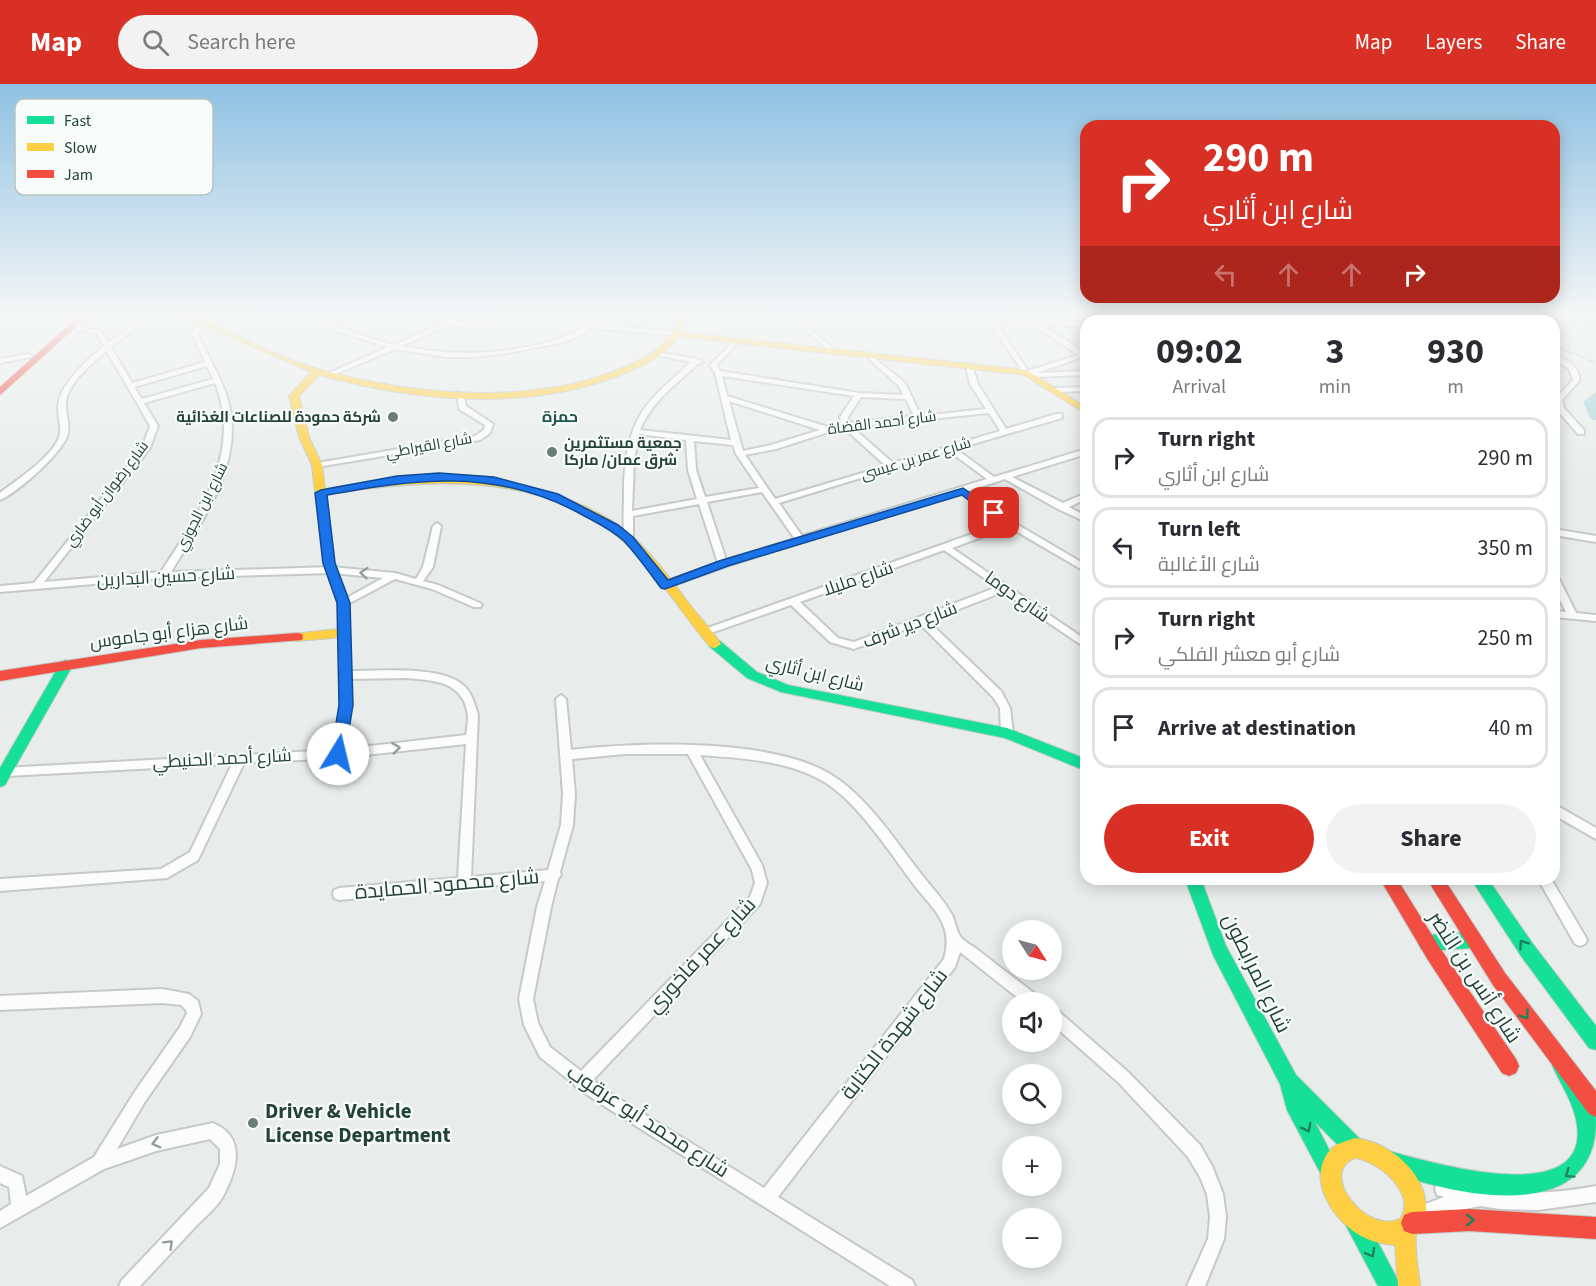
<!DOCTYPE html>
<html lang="en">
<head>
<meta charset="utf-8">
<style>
	body { margin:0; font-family:"Source Sans 3",Cairo,sans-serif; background:#f2f2f3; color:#2b2b33; height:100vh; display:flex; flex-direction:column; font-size:22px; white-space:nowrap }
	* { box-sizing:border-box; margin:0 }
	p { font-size:20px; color:#7c7c81 }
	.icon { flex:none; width:33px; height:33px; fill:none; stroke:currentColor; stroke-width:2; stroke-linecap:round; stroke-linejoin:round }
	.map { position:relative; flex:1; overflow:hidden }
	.sheet { position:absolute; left:1080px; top:231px; width:480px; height:570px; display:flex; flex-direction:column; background:#fff; border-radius:18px; box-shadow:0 3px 15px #0003 }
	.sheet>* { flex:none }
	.guide { position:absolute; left:1080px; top:36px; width:480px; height:183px; border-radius:18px; box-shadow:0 3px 15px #0003; background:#d93025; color:#fff; overflow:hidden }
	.needle { width:39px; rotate:126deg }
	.fabs { position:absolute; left:1002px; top:836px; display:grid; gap:12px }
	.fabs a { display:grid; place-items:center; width:60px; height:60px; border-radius:50%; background:#fff; box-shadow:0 3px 15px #0003; font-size:30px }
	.pin { position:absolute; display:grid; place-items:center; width:51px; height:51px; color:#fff; margin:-26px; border-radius:12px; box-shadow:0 3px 9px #0006 }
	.me { position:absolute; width:66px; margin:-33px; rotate:9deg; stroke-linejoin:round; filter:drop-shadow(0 0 4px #0008) }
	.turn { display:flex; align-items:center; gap:21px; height:126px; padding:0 24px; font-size:27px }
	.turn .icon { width:78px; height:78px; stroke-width:2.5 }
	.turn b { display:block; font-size:42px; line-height:51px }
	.lanes { display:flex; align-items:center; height:57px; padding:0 24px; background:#0003; justify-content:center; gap:30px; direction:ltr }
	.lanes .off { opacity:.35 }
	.eta { display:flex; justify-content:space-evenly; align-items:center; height:102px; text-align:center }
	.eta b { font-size:36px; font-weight:700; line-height:42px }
	.cta { display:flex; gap:12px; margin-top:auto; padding:12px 24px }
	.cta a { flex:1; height:69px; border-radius:36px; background:#d93025; color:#fff; font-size:24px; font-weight:700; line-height:69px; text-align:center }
	.cta a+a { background:#f2f2f3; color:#2b2b33 }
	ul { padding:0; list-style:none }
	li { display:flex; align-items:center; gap:18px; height:81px; margin:0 12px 9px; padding:0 12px; border:3px solid #e1e1e2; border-radius:18px }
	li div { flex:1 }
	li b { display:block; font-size:22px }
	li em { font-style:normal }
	header { display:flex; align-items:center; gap:36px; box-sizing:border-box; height:84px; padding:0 30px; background:#d93025; color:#fff }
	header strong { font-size:28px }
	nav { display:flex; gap:33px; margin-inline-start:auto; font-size:21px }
	.search { width:420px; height:54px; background:#f2f2f3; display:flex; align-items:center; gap:15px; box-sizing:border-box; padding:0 21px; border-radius:33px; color:#7c7c81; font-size:22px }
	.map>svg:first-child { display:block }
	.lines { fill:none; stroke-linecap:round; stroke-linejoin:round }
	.river { fill:#a9d4db; fill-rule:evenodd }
	.street-casing { stroke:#c5cac8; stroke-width:4 }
	.fast-casing { stroke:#c3cbc8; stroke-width:2 }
	.slow-casing { stroke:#c3cbc8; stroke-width:2 }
	.jam-casing { stroke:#c3cbc8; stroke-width:2 }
	.street { fill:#fcfcfc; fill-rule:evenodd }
	.fast { fill:#16e098; fill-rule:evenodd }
	.slow { fill:#ffcf43; fill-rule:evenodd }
	.jam { fill:#f24e42; fill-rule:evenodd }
	.rail { stroke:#c9cdcc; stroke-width:2; stroke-dasharray:8 4; stroke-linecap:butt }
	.oneway { stroke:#909f9b }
	.oneway2 { stroke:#1e8160 }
	.route { fill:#1a73e8; stroke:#114b97; stroke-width:1.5 }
	.poi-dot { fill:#697e78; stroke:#f7fbf9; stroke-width:2 }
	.labels { text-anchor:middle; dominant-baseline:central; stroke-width:4.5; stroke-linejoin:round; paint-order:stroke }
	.far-poi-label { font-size:15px; font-weight:bold; fill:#24423a; stroke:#f7fbf9; text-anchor:end }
	.far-street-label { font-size:15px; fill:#24423a; stroke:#f7fbf9 }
	.far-neighbourhood-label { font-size:16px; font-weight:bold; fill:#1f5548; stroke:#f7fbf9 }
	.street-label { font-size:18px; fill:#24423a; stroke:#f7fbf9 }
	.near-street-label { font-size:21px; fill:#24423a; stroke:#f7fbf9 }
	.near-poi-label { font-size:21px; font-weight:bold; fill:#24423a; stroke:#f7fbf9; text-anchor:start }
	.key { fill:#f7fbf9; stroke:#b8c4c0; stroke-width:1.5 }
	.key-label { font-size:16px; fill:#24423a }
</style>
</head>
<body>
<header>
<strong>Map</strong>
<div class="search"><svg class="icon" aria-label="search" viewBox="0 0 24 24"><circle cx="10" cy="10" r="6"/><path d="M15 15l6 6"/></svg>Search here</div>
<nav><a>Map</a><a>Layers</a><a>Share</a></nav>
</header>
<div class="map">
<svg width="1596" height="1202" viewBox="0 0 1596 1202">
	<rect width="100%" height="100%" fill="#e8edeb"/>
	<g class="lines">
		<path class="river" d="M 1577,232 L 1591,232 L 1596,236 L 1596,245 Z
			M 1596,308 L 1596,336 L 1591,335 L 1583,318 Z"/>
		<g class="street-casing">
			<path id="street" d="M 145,232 L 152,232 L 111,263 L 132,299 L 205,278 L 192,250 L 195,242 L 215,232 L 223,232 L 201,243 L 198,250 C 207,271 220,291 227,313 C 247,377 202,437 171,488 L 332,483 L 395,489 L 416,495 L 423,483 L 433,442 L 437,439 L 441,442 L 433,483 L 423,497 L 438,501 L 480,519 L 482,521 L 480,523 L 474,523 L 432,505 L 395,495 L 344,522 L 339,519 L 341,517 L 383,494 L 332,489 L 164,494 L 0,508 L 0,502 L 34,499 L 142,364 L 150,342 L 107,267 C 92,279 74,294 67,312 C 63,324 70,336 68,349 C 65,367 17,409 0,416 L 0,409 C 18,395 48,376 58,356 C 63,345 58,335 58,324 C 58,301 88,275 104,262 L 97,250 L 67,244 L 70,242 L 101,247 L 108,259 ZM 207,282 L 213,295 L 142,315 L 134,303 ZM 215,299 C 244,369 197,432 161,488 L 44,498 L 150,364 L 158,342 L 144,319 Z
				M 303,232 L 311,232 L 366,253 L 394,261 L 444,239 L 426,232 C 442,232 456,240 473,240 C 489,240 503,232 519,232 L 507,238 L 483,244 L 462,243 L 450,241 L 401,262 C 452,273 509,271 559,255 C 568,252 576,248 584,243 C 591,238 594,232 603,232 L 595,240 L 678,248 L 681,250 L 678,252 L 591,244 L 581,251 L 564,258 L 503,270 L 473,273 L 445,273 L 395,265 L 329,293 L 326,291 L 327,290 L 388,263 L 333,246 Z
				M 789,232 L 796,232 L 835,266 L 835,268 L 831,268 Z
				M 991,232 L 1086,239 L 1086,243 L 1041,240 L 1082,267 L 1085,272 L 1037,289 L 1086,287 L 1086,291 L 1034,293 L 1031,291 L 1024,290 L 990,238 ZM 997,235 L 1005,238 L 1032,240 L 1078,271 L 1028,287 L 996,238 Z
				M 736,255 L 739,257 L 738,258 L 717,281 L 720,287 L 859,309 L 903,311 L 899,302 L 866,272 L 865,271 L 868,269 L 905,299 L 921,332 L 986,325 L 970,300 L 966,282 L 969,280 L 972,282 L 978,300 L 1006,345 L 1056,330 L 1062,330 L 1062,334 L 956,365 L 994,393 L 1086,365 L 1086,370 L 1012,393 L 1063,419 L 1086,409 L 1086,415 L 1069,423 L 1086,432 L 1086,438 L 1058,425 L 1005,395 L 968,407 L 1013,438 L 1086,481 L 1086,488 L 1009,443 L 952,464 L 1086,556 L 1086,564 L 1003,508 L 928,537 L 1001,607 L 1010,624 L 1013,649 L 1011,652 L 1003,652 L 1001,649 L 1000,624 L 993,613 L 920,540 L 854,565 L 830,558 L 791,521 L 708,550 L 705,551 L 700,548 L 702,546 L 1003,439 L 960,409 L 726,482 L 665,504 L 662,503 L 660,501 L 662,499 L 718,479 L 699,420 L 633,432 L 633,456 L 629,459 L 626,458 C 622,444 624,426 624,412 C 624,378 627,343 651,316 C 663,302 678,291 691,278 L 653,270 L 656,268 L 697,275 L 703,278 L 698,280 C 676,300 652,317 640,346 L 731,356 L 715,289 L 710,281 ZM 722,292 L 854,312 L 840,333 L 841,340 L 828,343 L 727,312 ZM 861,313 L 906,315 L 914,332 L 848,339 L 848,333 ZM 729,317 L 820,346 L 771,361 L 743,367 ZM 989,329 L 1000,347 L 893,379 L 852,343 ZM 841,344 L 844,344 L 886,382 L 775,415 L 745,371 L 776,365 ZM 639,350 L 686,356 L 688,386 L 697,415 L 632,427 L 634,376 ZM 694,357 L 733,361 L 736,370 L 759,404 L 705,413 L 696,386 ZM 949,367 L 987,395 L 802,452 L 779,419 ZM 762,408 L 795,455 L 726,476 L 707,418 ZM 944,466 L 997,503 L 854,558 L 838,554 L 800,518 Z
				M 29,270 L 32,272 L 31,273 L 0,279 L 0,275 Z
				M 1554,270 C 1566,275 1581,283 1579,297 L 1562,316 L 1564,324 L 1584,346 L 1584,350 L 1578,350 L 1557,326 L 1554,316 L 1573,296 L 1569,285 L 1554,275 Z
				M 1086,303 L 1086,307 L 1055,308 L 1051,306 L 1055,304 Z
				M 457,308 L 464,310 L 466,322 L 493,340 L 490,349 L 480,356 L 317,383 L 313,381 L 317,379 L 475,352 L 484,346 L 485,341 L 459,325 Z
				M 1554,445 L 1596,452 L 1596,458 L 1554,451 Z
				M 1554,492 L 1559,495 L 1576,529 L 1596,531 L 1596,537 L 1554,533 L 1554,527 L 1566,528 L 1554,504 Z
				M 344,546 L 349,549 L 350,587 C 379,587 443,581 464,602 C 472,609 475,621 478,631 L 471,793 L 548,786 L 561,741 L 563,710 L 556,615 L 561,611 L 566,615 L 571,666 C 640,658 770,654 830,690 C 867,712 896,758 922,791 C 932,804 944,816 952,831 C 955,837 956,846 960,852 C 963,857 973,862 978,866 C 998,882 1019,897 1039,913 L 1041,918 L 1023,918 L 960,868 L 955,883 L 778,1113 L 912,1196 L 915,1202 L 890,1202 L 598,1018 L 576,1003 L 574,1000 L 540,973 L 524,941 L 519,915 L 537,823 L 545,797 L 339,816 L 334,814 L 333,810 L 334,806 L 339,804 L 458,794 L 466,660 L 338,674 L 244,679 L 198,776 L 167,794 L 0,807 L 0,795 L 161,785 L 190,768 L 232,680 L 7,692 L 3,690 L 1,687 L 3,684 L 333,666 L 341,621 L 339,549 ZM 404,594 C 432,596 464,596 468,632 C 468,638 467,645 466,651 L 344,665 L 351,621 L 350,595 ZM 625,670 L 688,670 L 752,786 L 755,799 L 750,813 L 581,987 L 550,963 L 538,939 L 533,915 L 551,823 L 558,795 L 561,791 L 560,788 L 573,741 L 575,710 L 572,675 ZM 700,671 C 740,674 785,676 821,696 C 857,716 890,769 915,802 C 925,815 939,828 944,843 C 948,854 947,864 944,875 L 764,1104 L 608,1008 L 593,996 L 760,820 L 767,799 L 762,781 Z
				M 1554,720 L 1596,744 L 1596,755 L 1554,731 Z
				M 1538,795 L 1551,795 L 1585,852 L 1587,856 L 1585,860 L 1580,862 L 1575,860 Z
				M 162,905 L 189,910 L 198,917 L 201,930 L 190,953 L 144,1019 L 117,1065 L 156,1051 L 213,1039 C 248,1054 236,1088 222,1114 C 216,1124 205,1133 197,1141 C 178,1161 159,1182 140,1202 L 119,1202 L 122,1196 L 209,1104 L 220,1080 L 220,1065 L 210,1055 L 156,1067 L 104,1085 L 0,1144 L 0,1127 L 11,1120 L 9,1103 L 0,1099 L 0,1082 L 22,1092 L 26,1112 L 94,1073 L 134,1009 L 180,943 L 187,929 L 186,926 L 181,921 L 162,919 L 0,926 L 0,912 Z
				M 1052,924 L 1057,926 L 1128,988 L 1200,1061 L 1212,1082 L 1223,1110 L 1226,1133 L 1224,1155 L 1205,1202 L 1187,1202 L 1208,1155 L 1210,1133 L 1207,1110 L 1200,1093 L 1188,1073 L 1118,998 L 1052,940 Z
				M 1443,1097 C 1495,1111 1544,1112 1596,1102 L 1596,1118 L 1538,1126 L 1500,1125 L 1480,1122 L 1445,1129 L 1426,1136 L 1420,1134 L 1418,1128 L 1420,1122 L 1444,1113 L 1437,1111 L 1435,1105 L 1437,1099 Z"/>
		</g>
		<g class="fast-casing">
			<path id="fast" d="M 1334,232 L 1342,232 L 1342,237 L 1334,237 Z
				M 1361,232 L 1369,232 L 1369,237 L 1361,237 Z
				M 715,556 L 720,557 L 757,588 L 788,601 L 1007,644 L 1086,675 L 1086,687 L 1005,654 L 781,608 L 747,594 L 710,563 L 709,560 L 710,557 Z
				M 66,576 L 73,581 L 5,701 L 0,703 L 0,684 L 61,578 Z
				M 1185,795 L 1201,795 L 1226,862 L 1296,991 L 1362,1057 L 1365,1064 L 1362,1071 L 1355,1074 L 1348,1071 L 1315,1038 L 1340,1087 L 1337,1094 L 1330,1097 L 1323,1094 L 1287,1026 L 1280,1000 L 1213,871 Z
				M 1471,795 L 1488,795 L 1533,860 L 1596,942 L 1596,966 L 1589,964 L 1521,872 Z
				M 1473,848 L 1479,850 L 1482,856 L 1479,862 L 1473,864 L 1427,867 L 1421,865 L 1418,859 L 1421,853 L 1427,851 Z
				M 1562,971 L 1569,974 C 1578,993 1594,1016 1596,1037 C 1596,1148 1441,1109 1382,1084 L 1379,1077 L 1382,1070 L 1389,1067 C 1429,1078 1589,1126 1577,1041 C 1574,1019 1561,1001 1552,981 L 1555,974 Z
				M 1354,1125 L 1362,1128 L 1401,1202 L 1378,1202 L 1343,1136 L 1346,1128 Z"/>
		</g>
		<g class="slow-casing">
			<path id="slow" d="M 182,232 L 193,232 C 234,248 273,272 315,284 C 406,310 521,322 612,288 C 640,277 671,264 678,232 L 686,232 L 681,248 L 1026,286 L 1086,323 L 1086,330 L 1024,291 L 679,253 C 663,273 641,283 618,292 C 524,328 413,317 319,291 L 299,312 L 309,353 L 322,381 L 325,405 C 403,391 479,386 555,411 C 582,420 609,432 631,451 C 654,472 672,497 690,521 C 700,534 712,546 721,560 L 715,564 L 710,563 C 681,528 657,488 623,457 C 546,386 421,394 326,411 L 335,479 L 350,519 L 350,549 L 344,553 L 297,557 L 292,556 L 291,553 L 292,550 L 338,545 L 338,519 L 323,479 L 312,381 L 299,353 L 289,312 L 311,288 Z
				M 1355,1054 C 1389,1058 1426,1088 1426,1125 C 1426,1135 1418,1142 1416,1150 C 1414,1161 1419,1190 1420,1202 L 1398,1202 L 1395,1161 C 1381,1160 1368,1157 1356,1149 C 1330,1132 1307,1093 1330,1066 C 1336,1059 1347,1057 1355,1054 ZM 1355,1074 C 1378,1077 1416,1108 1401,1134 C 1369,1153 1316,1089 1355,1074 Z"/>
		</g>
		<g class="jam-casing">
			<path id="jam" d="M 79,232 L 88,232 L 0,311 L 0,303 Z
				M 297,549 L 302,550 L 303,553 L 302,556 L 201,564 L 0,597 L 0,587 L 201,556 Z
				M 1380,795 L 1397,795 L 1440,864 L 1516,975 L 1519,982 L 1516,989 L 1509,992 L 1502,989 L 1428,876 Z
				M 1427,795 L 1444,795 L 1505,889 L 1596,1007 L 1596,1033 L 1589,1030 L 1493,901 Z
				M 1469,1125 L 1596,1133 L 1596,1155 L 1469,1147 L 1412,1150 L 1404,1147 L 1401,1139 L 1404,1131 L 1412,1128 Z"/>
		</g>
		<use href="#street" class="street"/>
		<use href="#fast" class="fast"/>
		<use href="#slow" class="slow"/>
		<use href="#jam" class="jam"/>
		<path class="rail" d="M 1485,232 L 1495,237
			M 1554,262 L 1596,279"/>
	</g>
	<defs><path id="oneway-chevron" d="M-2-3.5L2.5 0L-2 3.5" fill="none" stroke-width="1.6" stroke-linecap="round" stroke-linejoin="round" transform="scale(1.5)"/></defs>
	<g class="oneway">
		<use href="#oneway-chevron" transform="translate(364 489) rotate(-175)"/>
		<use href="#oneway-chevron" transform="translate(396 664) rotate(-7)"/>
		<use href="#oneway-chevron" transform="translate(156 1059) rotate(165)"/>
		<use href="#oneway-chevron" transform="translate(169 1160) rotate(-45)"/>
	</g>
	<g class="oneway2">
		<use href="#oneway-chevron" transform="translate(1523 860) rotate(-125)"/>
		<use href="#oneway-chevron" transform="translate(1525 931) rotate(54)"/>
		<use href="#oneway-chevron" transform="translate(1307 1044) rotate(63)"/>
		<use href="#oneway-chevron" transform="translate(1569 1090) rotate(145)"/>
		<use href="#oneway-chevron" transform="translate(1470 1136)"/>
		<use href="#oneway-chevron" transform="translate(1371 1169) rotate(60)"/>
	</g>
	<linearGradient id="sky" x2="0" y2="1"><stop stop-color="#8fc1e3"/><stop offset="0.58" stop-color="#f5f7f6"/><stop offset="1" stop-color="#f5f7f6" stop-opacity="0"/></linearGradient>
	<rect width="1596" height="400" fill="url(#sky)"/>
	<path class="route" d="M 439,389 L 494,393 L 558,410 L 618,441 L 633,453 L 668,496 L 719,477 L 963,404 L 1000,429 L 990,432 L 962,411 L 728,482 L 665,505 L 661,504 C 649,488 637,471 624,457 C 610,444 593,437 577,428 C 493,384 416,395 327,411 L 335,479 L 350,519 L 353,621 L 345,670 L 338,676 L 333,674 L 331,670 L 339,621 L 337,519 L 323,479 L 315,409 L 321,406 L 397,392 Z"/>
	<g class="poi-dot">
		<circle cx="393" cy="333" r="6"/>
		<circle cx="552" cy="368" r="6"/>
		<circle cx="253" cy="1039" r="6"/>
	</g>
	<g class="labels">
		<g class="far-poi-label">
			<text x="381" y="333">شركة حمودة للصناعات الغذائية</text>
			<text x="564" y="359" text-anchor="start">جمعية مستثمرين<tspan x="564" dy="17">شرق عمان/ ماركا</tspan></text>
		</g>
		<g class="far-street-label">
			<text transform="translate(882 339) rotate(-7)">شارع أحمد القضاة</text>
			<text transform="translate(429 362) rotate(-10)">شارع القيراطي</text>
			<text transform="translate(916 375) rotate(-17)">شارع عمر بن عيسى</text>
			<text transform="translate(107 410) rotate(-53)">شارع رضوان أبو ضاري</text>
			<text transform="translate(202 423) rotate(-63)">شارع ابن الجوزي</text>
		</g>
		<g class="far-neighbourhood-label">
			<text x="560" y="333">حمزة</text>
		</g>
		<g class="street-label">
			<text transform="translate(166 493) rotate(-3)">شارع حسين البدارين</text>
			<text transform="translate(858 495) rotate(-19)">شارع مليلا</text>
			<text transform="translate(1017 513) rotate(35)">شارع دوما</text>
			<text transform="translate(910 541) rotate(-21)">شارع دير شرف</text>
			<text transform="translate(169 549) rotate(-7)">شارع هزاع أبو جاموس</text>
			<text transform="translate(815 590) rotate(14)">شارع ابن أثاري</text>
			<text transform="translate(222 675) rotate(-3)">شارع أحمد الحنيطي</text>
		</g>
		<g class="near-street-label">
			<text transform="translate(447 800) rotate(-5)">شارع محمود الحمايدة</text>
			<text transform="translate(701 871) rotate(-47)">شارع عمر فاخوري</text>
			<text transform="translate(1257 889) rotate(64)">شارع المرابطون</text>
			<text transform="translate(1475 893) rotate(57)">شارع أنس بن النضر</text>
			<text transform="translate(894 950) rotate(-52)">شارع شهدة الكتابة</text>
			<text transform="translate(648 1037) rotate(33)">شارع محمد أبو عرقوب</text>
		</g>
		<g class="near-poi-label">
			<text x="265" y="1027">Driver &amp; Vehicle<tspan x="265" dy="24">License Department</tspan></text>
		</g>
	</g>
	<rect x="15" y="15" width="198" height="96" rx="9" class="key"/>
	<rect x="27" y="32" width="27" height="8" fill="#16e098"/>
	<rect x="27" y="59" width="27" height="8" fill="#ffcf43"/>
	<rect x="27" y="86" width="27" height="8" fill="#f24e42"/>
	<g class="key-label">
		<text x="64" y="42">Fast</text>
		<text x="64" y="69">Slow</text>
		<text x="64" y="96">Jam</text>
	</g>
</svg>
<div class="fabs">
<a><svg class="needle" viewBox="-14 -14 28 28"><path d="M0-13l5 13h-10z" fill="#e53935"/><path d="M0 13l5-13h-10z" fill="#7c7c81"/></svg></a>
<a><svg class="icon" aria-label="sound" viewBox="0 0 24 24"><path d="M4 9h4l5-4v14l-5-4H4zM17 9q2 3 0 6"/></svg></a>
<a><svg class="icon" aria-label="search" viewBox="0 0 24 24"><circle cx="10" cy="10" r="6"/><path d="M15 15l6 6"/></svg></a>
<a>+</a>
<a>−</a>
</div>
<div class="pin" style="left:994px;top:429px;background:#d93025"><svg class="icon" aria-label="arrive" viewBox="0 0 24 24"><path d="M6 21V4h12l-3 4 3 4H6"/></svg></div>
<svg class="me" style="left:338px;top:670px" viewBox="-20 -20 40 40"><circle r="19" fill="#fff"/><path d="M0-13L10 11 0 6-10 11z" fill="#1a73e8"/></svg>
<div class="guide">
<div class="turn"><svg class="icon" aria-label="right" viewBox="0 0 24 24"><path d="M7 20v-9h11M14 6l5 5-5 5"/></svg><div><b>290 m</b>شارع ابن أثاري</div></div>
<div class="lanes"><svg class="icon off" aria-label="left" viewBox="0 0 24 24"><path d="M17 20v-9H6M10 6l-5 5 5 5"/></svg><svg class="icon off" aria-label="ahead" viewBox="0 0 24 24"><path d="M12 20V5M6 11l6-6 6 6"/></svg><svg class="icon off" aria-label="ahead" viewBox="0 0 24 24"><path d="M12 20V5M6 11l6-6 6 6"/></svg><svg class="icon" aria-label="right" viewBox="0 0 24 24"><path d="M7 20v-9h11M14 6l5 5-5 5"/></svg></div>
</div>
<section class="sheet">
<div class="eta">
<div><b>09:02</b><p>Arrival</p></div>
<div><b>3</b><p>min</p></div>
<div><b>930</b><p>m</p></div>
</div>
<ul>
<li><svg class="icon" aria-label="right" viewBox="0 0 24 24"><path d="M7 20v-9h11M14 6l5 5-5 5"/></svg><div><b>Turn right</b><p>شارع ابن أثاري</p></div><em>290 m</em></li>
<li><svg class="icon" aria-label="left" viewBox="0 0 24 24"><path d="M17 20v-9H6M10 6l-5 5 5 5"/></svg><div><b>Turn left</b><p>شارع الأغالبة</p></div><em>350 m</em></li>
<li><svg class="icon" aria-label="right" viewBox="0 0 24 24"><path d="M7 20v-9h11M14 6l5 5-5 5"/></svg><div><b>Turn right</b><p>شارع أبو معشر الفلكي</p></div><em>250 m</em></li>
<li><svg class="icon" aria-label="arrive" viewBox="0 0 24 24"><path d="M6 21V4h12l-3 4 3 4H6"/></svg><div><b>Arrive at destination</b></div><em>40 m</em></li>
</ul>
<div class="cta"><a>Exit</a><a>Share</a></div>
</section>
</div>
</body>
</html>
